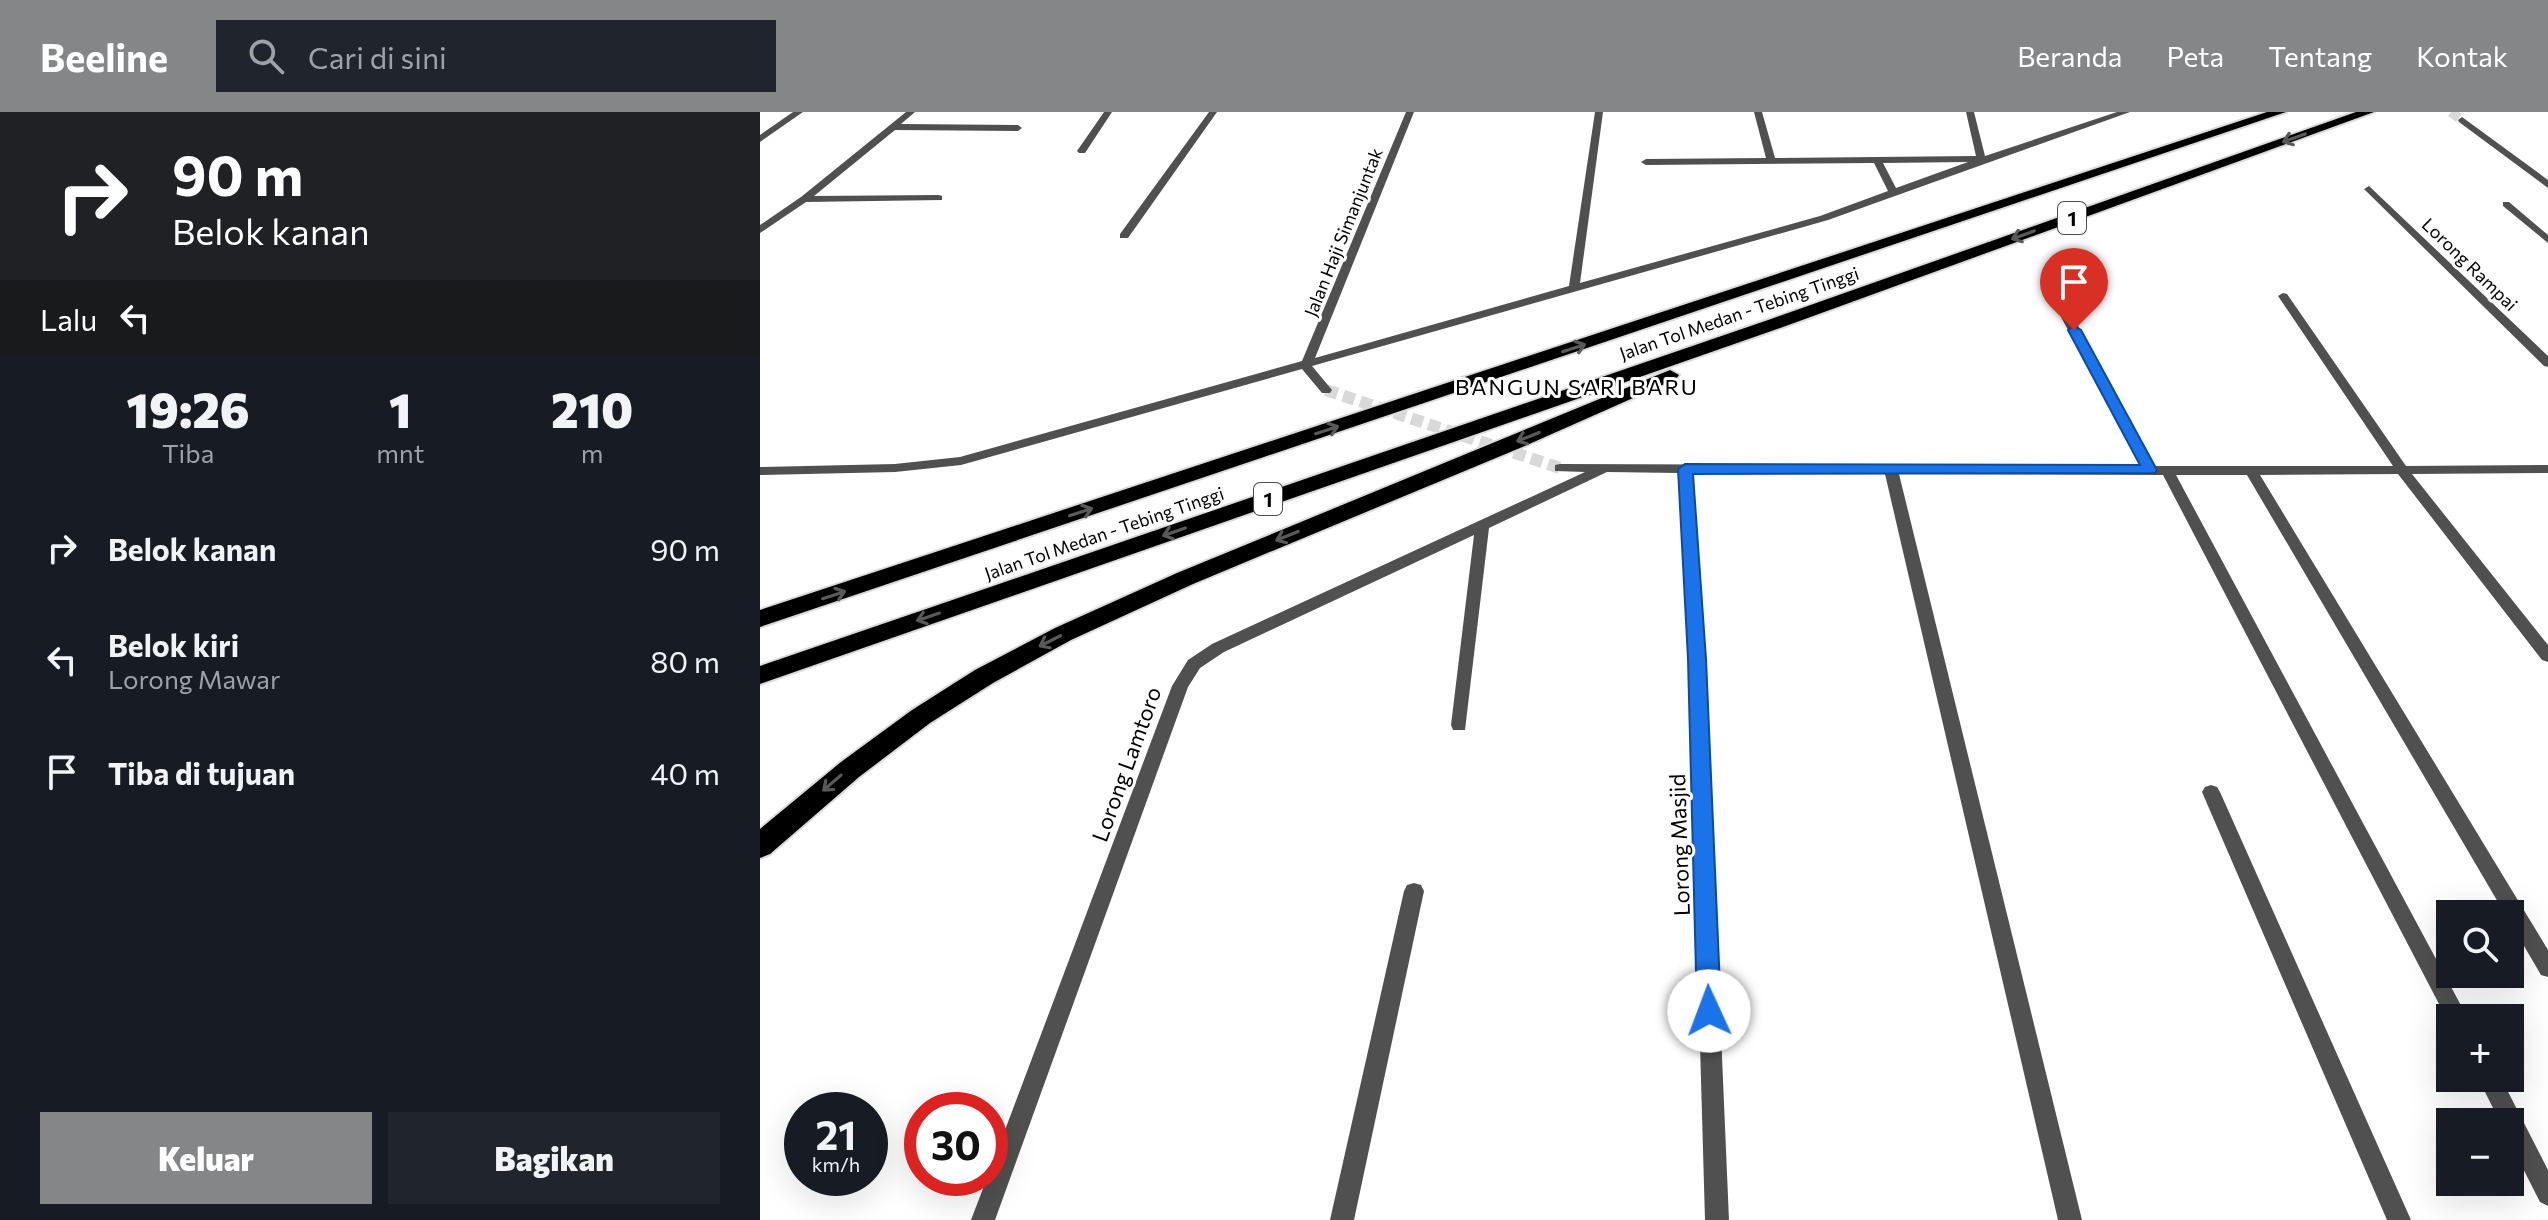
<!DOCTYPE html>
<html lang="id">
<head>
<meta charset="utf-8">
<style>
	body { margin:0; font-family:Commissioner,sans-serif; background:#20242c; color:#f1f3f6; height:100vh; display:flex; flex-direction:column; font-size:30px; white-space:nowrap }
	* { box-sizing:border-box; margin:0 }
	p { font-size:26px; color:#9ea1a6 }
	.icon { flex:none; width:44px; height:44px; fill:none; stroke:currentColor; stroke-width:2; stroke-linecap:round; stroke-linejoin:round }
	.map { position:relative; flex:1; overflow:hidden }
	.sheet { display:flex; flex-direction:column; background:#171b24; width:760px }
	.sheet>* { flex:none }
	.banner { background:#202124; color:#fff; overflow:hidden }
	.tools { position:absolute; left:1676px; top:788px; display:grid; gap:16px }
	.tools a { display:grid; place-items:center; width:88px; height:88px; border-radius:0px; background:#171b24; box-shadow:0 8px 32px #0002; font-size:40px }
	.speed { position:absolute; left:24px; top:980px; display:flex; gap:16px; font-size:40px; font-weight:700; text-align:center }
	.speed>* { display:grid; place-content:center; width:104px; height:104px; border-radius:50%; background:#171b24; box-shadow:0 8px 32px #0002; line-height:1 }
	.speed small { font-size:20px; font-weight:400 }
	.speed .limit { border:12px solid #d22; background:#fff; color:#111 }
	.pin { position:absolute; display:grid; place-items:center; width:68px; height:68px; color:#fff; margin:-82px -34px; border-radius:50% 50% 50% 0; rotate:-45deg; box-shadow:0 0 8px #0007 }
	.pin .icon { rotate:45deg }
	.me { position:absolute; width:88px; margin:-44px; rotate:358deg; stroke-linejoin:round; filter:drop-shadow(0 0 6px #0008) }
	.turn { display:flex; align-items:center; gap:28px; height:168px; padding:0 40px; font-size:36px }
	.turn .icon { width:104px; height:104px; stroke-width:2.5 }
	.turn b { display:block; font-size:56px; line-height:68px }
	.then { display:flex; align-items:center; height:76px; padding:0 40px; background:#0003; gap:16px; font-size:30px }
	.eta { display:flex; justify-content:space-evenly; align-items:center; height:136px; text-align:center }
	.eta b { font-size:48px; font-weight:800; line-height:56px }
	.action { display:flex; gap:16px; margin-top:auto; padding:16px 40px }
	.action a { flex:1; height:92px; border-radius:0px; background:#858687; color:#fff; font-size:32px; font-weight:800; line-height:92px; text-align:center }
	.action a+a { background:#20242c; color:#f1f3f6 }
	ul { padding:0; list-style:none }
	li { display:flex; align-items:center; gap:24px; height:112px; padding:0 40px }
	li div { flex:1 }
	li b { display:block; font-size:30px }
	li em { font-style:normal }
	header { display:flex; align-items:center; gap:48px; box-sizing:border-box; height:112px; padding:0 40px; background:#858687; color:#fff }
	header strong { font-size:38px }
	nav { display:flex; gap:44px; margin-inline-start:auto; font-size:28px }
	.search { width:560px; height:72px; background:#20242c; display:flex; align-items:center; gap:20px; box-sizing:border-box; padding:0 28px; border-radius:0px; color:#9ea1a6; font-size:30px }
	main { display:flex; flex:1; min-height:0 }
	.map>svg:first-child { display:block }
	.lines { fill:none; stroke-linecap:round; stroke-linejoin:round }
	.street-tunnel-far1 { stroke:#d9d9d9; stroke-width:10; stroke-dasharray:10 5; stroke-linecap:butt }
	.street-tunnel { stroke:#d9d9d9; stroke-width:12; stroke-dasharray:12 6; stroke-linecap:butt }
	.highway-casing { stroke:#dbdbdb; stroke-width:4 }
	.street { fill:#505050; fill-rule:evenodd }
	.highway { fill:#000; fill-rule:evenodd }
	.oneway { stroke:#595959 }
	.route { fill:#1a73e8; stroke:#114b97; stroke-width:2 }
	.labels { text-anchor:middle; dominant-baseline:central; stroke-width:6; stroke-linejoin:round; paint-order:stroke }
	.far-street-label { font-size:18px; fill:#000; stroke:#fff }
	.shield { fill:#fff; stroke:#4c4c4c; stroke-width:2 }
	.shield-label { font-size:20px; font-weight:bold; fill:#000 }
	.far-quarter-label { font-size:22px; letter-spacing:2px; fill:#000; stroke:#fff }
	.street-label { font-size:22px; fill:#000; stroke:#fff }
</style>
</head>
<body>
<header>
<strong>Beeline</strong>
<div class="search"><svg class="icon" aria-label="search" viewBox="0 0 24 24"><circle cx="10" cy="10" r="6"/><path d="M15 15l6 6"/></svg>Cari di sini</div>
<nav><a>Beranda</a><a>Peta</a><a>Tentang</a><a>Kontak</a></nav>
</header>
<main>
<section class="sheet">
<div class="banner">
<div class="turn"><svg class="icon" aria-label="right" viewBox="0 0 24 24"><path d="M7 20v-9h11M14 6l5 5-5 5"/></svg><div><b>90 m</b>Belok kanan</div></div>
<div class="then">Lalu<svg class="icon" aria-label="left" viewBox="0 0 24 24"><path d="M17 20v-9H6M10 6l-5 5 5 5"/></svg></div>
</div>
<div class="eta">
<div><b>19:26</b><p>Tiba</p></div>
<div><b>1</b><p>mnt</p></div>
<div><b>210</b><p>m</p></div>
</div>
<ul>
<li><svg class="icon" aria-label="right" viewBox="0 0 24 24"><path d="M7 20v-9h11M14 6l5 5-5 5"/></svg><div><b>Belok kanan</b></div><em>90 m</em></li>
<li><svg class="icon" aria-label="left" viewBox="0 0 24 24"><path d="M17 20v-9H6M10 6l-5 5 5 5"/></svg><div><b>Belok kiri</b><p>Lorong Mawar</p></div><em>80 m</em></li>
<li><svg class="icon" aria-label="arrive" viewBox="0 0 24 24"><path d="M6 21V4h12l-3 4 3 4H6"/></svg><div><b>Tiba di tujuan</b></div><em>40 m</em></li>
</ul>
<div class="action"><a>Keluar</a><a>Bagikan</a></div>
</section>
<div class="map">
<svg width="1788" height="1108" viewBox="0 0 1788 1108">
	<rect width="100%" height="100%" fill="#fff"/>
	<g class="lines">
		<path class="street-tunnel-far1" d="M 1691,0 L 1702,8"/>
		<path class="street-tunnel" d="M 566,278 L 800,356"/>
		<g class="highway-casing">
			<path id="highway" d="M 1507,0 L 1526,0 L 0,515 L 0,498 Z
				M 1596,0 L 1614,0 L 1023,215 L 0,572 L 0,554 L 1011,207 Z
				M 910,258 L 919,263 L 916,267 L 767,333 L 433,472 L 311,528 L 233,571 L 170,611 L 99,665 L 10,742 L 0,746 L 0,717 L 81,650 L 152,598 L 215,558 L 295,516 L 417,461 Z"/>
		</g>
		<path class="street" d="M 33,0 L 43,0 L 0,30 L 0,23 Z
			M 146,0 L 155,0 L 141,12 L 258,13 L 262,16 L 258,19 L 135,18 L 54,84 L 179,83 L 182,84 L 182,88 L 46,90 L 0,121 L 0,113 L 41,85 Z
			M 344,0 L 352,0 L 325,41 L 319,41 L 317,39 Z
			M 449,0 L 457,0 L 368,126 L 360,126 L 360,122 Z
			M 646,0 L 654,0 L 555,246 L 809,174 L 835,0 L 843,0 L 820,171 L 1060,104 L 1128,79 L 1114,51 L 886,53 L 881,50 L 886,47 L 1006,46 L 994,0 L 1002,0 L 1015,46 L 1216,44 L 1206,0 L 1214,0 L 1225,44 L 1357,0 L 1370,0 L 1068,108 L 552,254 L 572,278 L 570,281 L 562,281 L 542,257 L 201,353 L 135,360 L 0,363 L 0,355 L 135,352 L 200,345 L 542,249 ZM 1208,50 L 1136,76 L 1123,51 Z
			M 1702,5 L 1788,68 L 1788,76 L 1699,10 L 1698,8 Z
			M 1609,74 L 1788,244 L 1788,255 L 1784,254 L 1606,79 L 1604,77 Z
			M 1743,90 L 1749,90 L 1788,123 L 1788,131 L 1743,94 Z
			M 1523,181 L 1527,182 L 1646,354 L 1788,353 L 1788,361 L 1652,362 L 1788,533 L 1788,550 L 1782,548 L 1638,362 L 1500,363 L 1788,838 L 1788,865 L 1781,863 L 1750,810 L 1750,802 L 1745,802 L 1487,363 L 1416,363 L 1704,899 L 1707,906 L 1690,906 L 1690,913 L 1403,363 L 1139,362 L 1322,1108 L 1298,1108 L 1125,362 L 932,361 L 945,547 L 969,1108 L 945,1108 L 929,547 L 919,361 L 847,360 L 729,416 L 705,618 L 693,618 L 691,613 L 714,423 L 464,540 L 440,556 L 428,575 L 235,1108 L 211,1108 L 227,1066 L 230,1066 L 230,1058 L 412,574 L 428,548 L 452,532 L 825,360 L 795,359 L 795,353 L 800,352 L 1381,354 L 1293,190 L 1299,187 L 1305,190 L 1395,354 L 1633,354 L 1518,184 Z
			M 1451,673 L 1457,675 L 1460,680 L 1651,1108 L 1627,1108 L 1442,680 L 1445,675 Z
			M 654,771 L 661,773 L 664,779 L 594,1108 L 570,1108 L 644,779 L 647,773 Z
			M 1718,966 L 1741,966 L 1788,1058 L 1788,1094 L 1780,1090 L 1750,1031 L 1750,1010 L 1740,1010 Z"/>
		<use href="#highway" class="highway"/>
	</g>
	<defs><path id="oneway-shaft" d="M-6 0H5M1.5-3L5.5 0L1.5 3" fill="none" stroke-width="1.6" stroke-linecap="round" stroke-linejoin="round" transform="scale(2)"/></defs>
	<g class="oneway">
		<use href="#oneway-shaft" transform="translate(1534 26) rotate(160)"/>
		<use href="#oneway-shaft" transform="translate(1263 123) rotate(160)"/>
		<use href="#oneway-shaft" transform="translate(814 236) rotate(-18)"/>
		<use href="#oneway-shaft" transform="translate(567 318) rotate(-18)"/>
		<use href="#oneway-shaft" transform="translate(768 325) rotate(158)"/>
		<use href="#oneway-shaft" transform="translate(321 400) rotate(-18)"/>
		<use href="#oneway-shaft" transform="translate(414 420) rotate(161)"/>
		<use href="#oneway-shaft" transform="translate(527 424) rotate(158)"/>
		<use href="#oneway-shaft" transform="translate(74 483) rotate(-18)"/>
		<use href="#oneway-shaft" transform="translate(168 505) rotate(161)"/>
		<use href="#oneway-shaft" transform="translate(290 529) rotate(153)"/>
		<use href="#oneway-shaft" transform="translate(72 671) rotate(139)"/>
	</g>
	<path class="route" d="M 1314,214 L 1321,218 L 1397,358 L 1395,361 L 933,362 L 946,547 L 961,899 L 958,907 L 949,911 L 941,907 L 937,899 L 928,547 L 918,357 L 925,352 L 1380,353 L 1308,218 Z"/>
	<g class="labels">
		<g class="far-street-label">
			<text transform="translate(583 120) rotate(-68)">Jalan Haji Simanjuntak</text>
			<text transform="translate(1710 152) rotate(44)">Lorong Rampai</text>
			<text transform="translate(979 201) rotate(-19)">Jalan Tol Medan - Tebing Tinggi</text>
			<text transform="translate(344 421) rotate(-19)">Jalan Tol Medan - Tebing Tinggi</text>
		</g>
		<g class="shield">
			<rect x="1298" y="90" width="28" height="32" rx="6"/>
			<rect x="494" y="371" width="28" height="32" rx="6"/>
		</g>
		<g class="shield-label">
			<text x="1312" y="106">1</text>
			<text x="508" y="387">1</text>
		</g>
		<g class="far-quarter-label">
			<text x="817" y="274">BANGUN SARI BARU</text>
		</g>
		<g class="street-label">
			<text transform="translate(366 652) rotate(-70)">Lorong Lamtoro</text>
			<text transform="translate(919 733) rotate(-92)">Lorong Masjid</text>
		</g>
	</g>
</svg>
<div class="tools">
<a><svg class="icon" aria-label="search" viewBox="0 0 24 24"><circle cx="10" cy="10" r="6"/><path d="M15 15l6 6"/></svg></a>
<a>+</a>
<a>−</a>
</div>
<div class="speed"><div>21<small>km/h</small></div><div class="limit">30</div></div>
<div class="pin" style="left:1314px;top:218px;background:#d93025"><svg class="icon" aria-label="arrive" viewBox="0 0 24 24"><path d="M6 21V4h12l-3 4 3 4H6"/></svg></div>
<svg class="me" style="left:949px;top:899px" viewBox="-20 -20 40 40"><circle r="19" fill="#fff"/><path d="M0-13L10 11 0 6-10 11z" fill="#1a73e8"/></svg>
</div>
</main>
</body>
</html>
